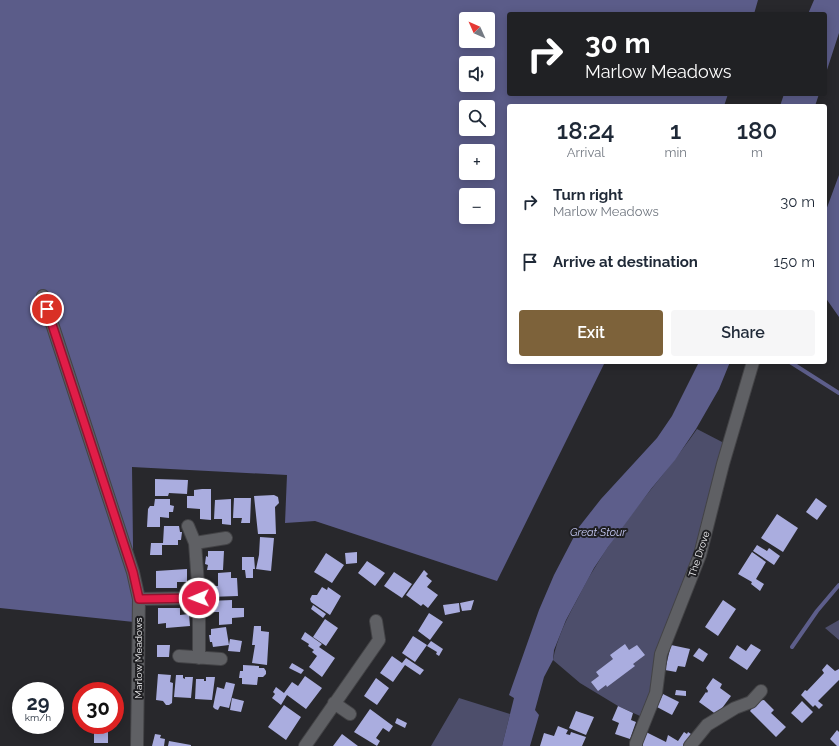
<!DOCTYPE html>
<html lang="en">
<head>
<meta charset="utf-8">
<style>
	body { margin:0; font-family:Raleway,sans-serif; background:#f6f6f7; color:#1f2937; height:100vh; display:flex; flex-direction:column; font-size:15px; white-space:nowrap }
	* { box-sizing:border-box; margin:0 }
	p { font-size:13px; color:#747a83 }
	.icon { flex:none; width:22px; height:22px; fill:none; stroke:currentColor; stroke-width:2; stroke-linecap:round; stroke-linejoin:round }
	.map { position:relative; flex:1; overflow:hidden }
	.details { position:absolute; left:507px; top:104px; width:320px; height:260px; display:flex; flex-direction:column; background:#fff; border-radius:4px; box-shadow:0 2px 10px #0003 }
	.details>* { flex:none }
	.guide { position:absolute; left:507px; top:12px; width:320px; height:84px; border-radius:4px; box-shadow:0 2px 10px #0003; background:#202124; color:#fff; overflow:hidden }
	.needle { width:26px; rotate:315deg }
	.tools { position:absolute; left:459px; top:12px; display:grid; gap:8px }
	.tools a { display:grid; place-items:center; width:36px; height:36px; border-radius:4px; background:#fff; box-shadow:0 2px 10px #0003; font-size:20px }
	.speed { position:absolute; left:12px; top:682px; display:flex; gap:8px; font-size:20px; font-weight:700; text-align:center }
	.speed>* { display:grid; place-content:center; width:52px; height:52px; border-radius:50%; background:#fff; box-shadow:0 2px 10px #0003; line-height:1 }
	.speed small { font-size:10px; font-weight:400 }
	.speed .limit { border:6px solid #d22; background:#fff; color:#111 }
	.pin { position:absolute; display:grid; place-items:center; width:34px; height:34px; color:#fff; margin:-17px; border:2px solid #fff; border-radius:50%; box-shadow:0 1px 4px #0007 }
	.me { position:absolute; width:44px; margin:-22px; rotate:269deg; stroke-linejoin:round; filter:drop-shadow(0 0 3px #0008) }
	.turn { display:flex; align-items:center; gap:14px; height:84px; padding:0 12px; font-size:18px }
	.turn .icon { width:52px; height:52px; stroke-width:2.5 }
	.turn b { display:block; font-size:28px; line-height:34px }
	.eta { display:flex; justify-content:space-evenly; align-items:center; height:68px; text-align:center }
	.eta b { font-size:24px; font-weight:600; line-height:28px }
	.primary-button { display:flex; gap:8px; margin-top:auto; padding:8px 12px }
	.primary-button a { flex:1; height:46px; border-radius:4px; background:#7d623a; color:#fff; font-size:16px; font-weight:600; line-height:46px; text-align:center }
	.primary-button a+a { background:#f6f6f7; color:#1f2937 }
	ul { padding:0; list-style:none }
	li { display:flex; align-items:center; gap:12px; height:60px; padding:0 12px }
	li div { flex:1 }
	li b { display:block; font-size:15px }
	li em { font-style:normal }
	.map>svg:first-child { display:block }
	.green { fill:#4d4e6b }
	.forest { fill:#5b5c89; fill-rule:evenodd }
	.water { fill:#5d5e8b }
	.lines { fill:none; stroke-linecap:round; stroke-linejoin:round }
	.stream { stroke:#5d5e8b; stroke-width:4 }
	.river { stroke:#5d5e8b; stroke-width:24 }
	.building { fill:#aaaddf }
	.minor-casing { stroke:#434346; stroke-width:14 }
	.minor { stroke:#5f6064; stroke-width:12 }
	.route-casing { stroke:#92132f; stroke-width:10 }
	.route { stroke:#e11d48; stroke-width:7 }
	.labels { text-anchor:middle; dominant-baseline:central; stroke-width:4; stroke-linejoin:round; paint-order:stroke }
	.street-label { font-size:10px; fill:#f4f4f6; stroke:#1f1f22 }
	.water-label { font-size:11px; font-style:italic; fill:#c5c8f3; stroke:#1f1f22 }
</style>
</head>
<body>
<div class="map">
<svg width="839" height="746" viewBox="0 0 839 746">
	<rect width="100%" height="100%" fill="#28282c"/>
	<path class="green" d="M 697,429 L 724,443 L 696,548 L 670,615 L 659,654 L 652,692 L 640,716 L 618,706 L 580,683 L 553,660 C 557,638 567,618 578,598 C 583,588 588,578 594,569 C 623,519 664,477 697,429 Z
		M 839,620 L 839,640 L 825,628 Z
		M 459,698 L 510,714 L 502,746 L 431,746 Z"/>
	<path class="forest" d="M 0,0 L 758,0 L 754,14 L 509,14 L 509,94 L 728,94 L 724,106 L 509,106 L 509,362 L 605,362 L 497,581 L 315,521 L 285,523 L 287,475 L 132,467 L 134,622 L 0,608 ZM 466,19 L 488,19 L 488,41 L 466,41 ZM 466,63 L 488,63 L 488,85 L 466,85 ZM 466,107 L 488,107 L 488,129 L 466,129 ZM 466,151 L 488,151 L 488,173 L 466,173 ZM 466,195 L 488,195 L 488,217 L 466,217 Z
		M 839,175 L 839,317 L 825,297 L 825,213 Z"/>
	<path class="water" d="M 814,0 L 839,0 L 839,33 L 825,76 L 825,14 L 808,14 Z
		M 784,94 L 819,94 L 815,106 L 780,106 Z
		M 699,362 L 730,362 L 719,389 L 696,429 L 675,460 L 651,489 L 608,547 L 594,568 L 566,620 L 554,650 L 553,660 L 544,677 L 535,710 L 539,715 L 530,746 L 502,746 L 514,698 L 509,695 L 539,610 L 554,575 L 579,527 L 601,499 L 657,438 L 672,416 Z"/>
	<g class="lines">
		<path class="stream" d="M 790,362 L 839,393
			M 792,647 L 817,611 L 839,585"/>
		<path class="river" d="M 825,20 L 831,0"/>
	</g>
	<path class="building" d="M 155,479 L 188,480 L 187,494 L 169,493 L 168,496 L 155,496 Z
		M 202,489 L 211,489 L 211,520 L 200,519 L 200,509 L 187,508 L 187,496 L 194,496 L 194,490 Z
		M 274,495 L 278,497 L 279,503 L 275,507 L 276,534 L 258,534 L 254,496 Z
		M 234,498 L 251,498 L 250,523 L 241,523 L 242,518 L 233,518 Z
		M 816,498 L 827,506 L 817,520 L 806,512 Z
		M 155,499 L 170,499 L 170,505 L 174,506 L 173,512 L 169,512 L 169,518 L 160,517 L 160,527 L 147,527 L 148,509 L 150,506 L 154,506 Z
		M 231,499 L 231,525 L 222,524 L 222,519 L 214,519 L 215,500 Z
		M 777,514 L 798,528 L 783,552 L 761,538 Z
		M 164,526 L 179,526 L 180,532 L 182,532 L 181,540 L 178,540 L 178,545 L 162,545 L 162,555 L 150,555 L 151,543 L 163,543 Z
		M 260,537 L 274,538 L 271,571 L 256,569 L 259,555 Z
		M 757,545 L 767,551 L 769,548 L 780,556 L 774,565 L 753,551 Z
		M 208,551 L 224,551 L 223,570 L 207,570 L 208,565 L 205,564 L 206,556 L 208,557 Z
		M 357,552 L 357,563 L 346,564 L 345,553 Z
		M 752,552 L 766,562 L 756,579 L 764,584 L 760,591 L 751,584 L 752,582 L 738,574 Z
		M 326,553 L 344,565 L 332,583 L 314,572 Z
		M 242,557 L 254,557 L 255,569 L 253,569 L 253,578 L 246,578 L 245,570 L 242,570 Z
		M 367,561 L 385,573 L 375,586 L 358,573 Z
		M 187,569 L 187,582 L 177,582 L 177,588 L 156,588 L 156,571 Z
		M 424,570 L 428,574 L 426,576 L 432,581 L 427,587 L 438,595 L 428,608 L 423,604 L 421,606 L 406,595 Z
		M 231,572 L 231,578 L 237,578 L 238,596 L 209,597 L 209,586 L 218,586 L 218,573 Z
		M 394,572 L 412,584 L 402,598 L 384,586 Z
		M 322,587 L 327,590 L 328,587 L 341,596 L 330,615 L 311,602 L 310,599 L 312,595 L 317,595 Z
		M 232,600 L 232,608 L 244,608 L 244,617 L 232,618 L 232,624 L 219,625 L 219,612 L 209,612 L 209,601 Z
		M 474,600 L 471,610 L 462,611 L 460,603 Z
		M 723,600 L 736,609 L 718,636 L 705,627 Z
		M 459,603 L 460,612 L 445,615 L 443,605 Z
		M 313,605 L 326,614 L 323,618 L 311,609 Z
		M 158,608 L 180,608 L 180,615 L 189,614 L 190,626 L 166,628 L 166,623 L 158,624 Z
		M 429,613 L 443,622 L 430,640 L 418,631 Z
		M 325,619 L 338,628 L 326,646 L 313,637 Z
		M 254,626 L 261,626 L 261,631 L 269,632 L 267,665 L 252,663 L 255,645 L 252,645 Z
		M 226,627 L 229,645 L 213,647 L 212,642 L 210,642 L 209,635 L 211,635 L 211,629 Z
		M 305,632 L 322,644 L 319,647 L 335,658 L 322,677 L 309,667 L 317,656 L 312,652 L 314,650 L 308,646 L 309,644 L 301,639 Z
		M 413,636 L 427,645 L 415,662 L 402,653 Z
		M 230,639 L 242,641 L 240,652 L 228,651 Z
		M 431,641 L 443,649 L 439,656 L 436,654 L 437,652 L 427,646 Z
		M 625,644 L 629,650 L 637,645 L 645,655 L 633,664 L 635,666 L 607,687 L 606,685 L 598,691 L 591,682 L 599,676 L 596,672 L 613,659 L 610,655 Z
		M 751,644 L 761,650 L 747,670 L 729,658 L 737,645 L 746,651 Z
		M 157,645 L 170,645 L 169,657 L 157,657 Z
		M 671,645 L 690,649 L 685,667 L 678,666 L 676,672 L 665,670 Z
		M 699,648 L 708,654 L 703,662 L 693,656 Z
		M 392,656 L 402,663 L 406,658 L 424,670 L 420,675 L 405,665 L 393,682 L 380,673 Z
		M 292,663 L 304,670 L 301,674 L 289,668 Z
		M 827,664 L 835,671 L 839,669 L 839,680 L 818,701 L 823,705 L 819,709 L 815,705 L 813,707 L 801,695 L 805,690 L 807,691 L 824,673 L 822,670 Z
		M 243,665 L 259,666 L 259,668 L 264,668 L 266,671 L 266,674 L 263,677 L 258,677 L 257,685 L 242,684 L 242,678 L 239,678 L 240,671 L 243,671 Z
		M 158,674 L 171,675 L 170,682 L 173,683 L 172,703 L 169,705 L 166,705 L 163,701 L 156,700 Z
		M 176,675 L 183,675 L 183,678 L 185,679 L 185,677 L 193,677 L 191,698 L 174,697 Z
		M 305,676 L 322,688 L 306,709 L 287,695 L 281,705 L 272,698 L 275,694 L 273,692 L 276,687 L 284,693 L 292,682 L 298,686 Z
		M 206,677 L 215,677 L 212,700 L 195,699 L 196,679 L 204,679 L 204,681 L 206,681 Z
		M 376,678 L 389,688 L 377,705 L 364,696 Z
		M 713,678 L 722,684 L 720,688 L 731,696 L 717,715 L 699,702 L 706,692 L 707,693 L 708,691 L 706,688 Z
		M 226,682 L 235,684 L 229,708 L 220,706 L 218,710 L 215,709 L 213,707 L 217,687 L 224,689 Z
		M 676,690 L 686,691 L 686,696 L 675,695 Z
		M 663,694 L 679,702 L 672,715 L 657,707 Z
		M 115,697 L 119,697 L 120,707 L 115,707 Z
		M 232,698 L 244,701 L 241,712 L 230,710 Z
		M 764,700 L 774,710 L 771,713 L 786,727 L 776,737 L 750,711 L 758,701 Z
		M 802,701 L 813,712 L 802,723 L 791,713 Z
		M 284,705 L 301,717 L 286,740 L 268,727 Z
		M 618,706 L 633,713 L 631,720 L 636,722 L 630,739 L 615,734 L 619,723 L 612,720 Z
		M 370,709 L 393,726 L 389,732 L 383,728 L 376,738 L 380,741 L 377,746 L 354,732 Z
		M 576,711 L 594,717 L 586,735 L 569,728 Z
		M 397,718 L 407,723 L 405,728 L 395,723 Z
		M 558,726 L 568,730 L 566,734 L 570,735 L 571,732 L 586,737 L 582,746 L 540,746 L 544,733 L 554,736 Z
		M 94,729 L 108,729 L 108,743 L 94,743 Z
		M 837,730 L 839,732 L 839,746 L 837,746 L 830,739 Z
		M 644,731 L 666,742 L 668,735 L 678,741 L 684,732 L 687,734 L 688,732 L 694,736 L 686,746 L 640,746 Z
		M 155,734 L 161,735 L 160,738 L 165,739 L 164,746 L 152,746 Z
		M 342,734 L 358,746 L 333,746 Z
		M 169,741 L 191,745 L 191,746 L 168,746 Z"/>
	<g class="lines">
		<g class="minor-casing">
			<path id="minor" d="M 43,296 L 133,572 L 139,599 L 137,746
				M 188,526 L 195,543 L 199,598 L 199,658
				M 195,543 L 226,538
				M 139,599 L 199,598
				M 179,656 L 221,659
				M 334,703 L 350,714
				M 305,746 L 379,640 L 376,621
				M 636,746 L 636,743 L 656,693 L 661,654 L 700,555 L 723,464 L 753,362
				M 690,746 L 707,725 L 735,708 L 751,702 L 761,691"/>
		</g>
		<use href="#minor" class="minor"/>
	</g>
	<g class="lines">
		<g class="route-casing">
			<path id="route" d="M 47,309 L 133,572 L 139,599 L 199,598"/>
		</g>
		<use href="#route" class="route"/>
	</g>
	<g class="labels">
		<g class="street-label">
			<text transform="translate(699 554) rotate(-72)">The Drove</text>
			<text transform="translate(138 658) rotate(-90)">Marlow Meadows</text>
		</g>
		<g class="water-label">
			<text x="598" y="532">Great Stour</text>
		</g>
	</g>
</svg>
<div class="tools">
<a><svg class="needle" viewBox="-14 -14 28 28"><path d="M0-13l5 13h-10z" fill="#e53935"/><path d="M0 13l5-13h-10z" fill="#747a83"/></svg></a>
<a><svg class="icon" aria-label="sound" viewBox="0 0 24 24"><path d="M4 9h4l5-4v14l-5-4H4zM17 9q2 3 0 6"/></svg></a>
<a><svg class="icon" aria-label="search" viewBox="0 0 24 24"><circle cx="10" cy="10" r="6"/><path d="M15 15l6 6"/></svg></a>
<a>+</a>
<a>−</a>
</div>
<div class="speed"><div>29<small>km/h</small></div><div class="limit">30</div></div>
<div class="pin" style="left:47px;top:309px;background:#d93025"><svg class="icon" aria-label="arrive" viewBox="0 0 24 24"><path d="M6 21V4h12l-3 4 3 4H6"/></svg></div>
<svg class="me" style="left:199px;top:598px" viewBox="-20 -20 40 40"><circle r="17" fill="#e11d48" stroke="#fff" stroke-width="3"/><path d="M0-11L8 9 0 5-8 9z" fill="#fff"/></svg>
<div class="guide">
<div class="turn"><svg class="icon" aria-label="right" viewBox="0 0 24 24"><path d="M7 20v-9h11M14 6l5 5-5 5"/></svg><div><b>30 m</b>Marlow Meadows</div></div>
</div>
<section class="details">
<div class="eta">
<div><b>18:24</b><p>Arrival</p></div>
<div><b>1</b><p>min</p></div>
<div><b>180</b><p>m</p></div>
</div>
<ul>
<li><svg class="icon" aria-label="right" viewBox="0 0 24 24"><path d="M7 20v-9h11M14 6l5 5-5 5"/></svg><div><b>Turn right</b><p>Marlow Meadows</p></div><em>30 m</em></li>
<li><svg class="icon" aria-label="arrive" viewBox="0 0 24 24"><path d="M6 21V4h12l-3 4 3 4H6"/></svg><div><b>Arrive at destination</b></div><em>150 m</em></li>
</ul>
<div class="primary-button"><a>Exit</a><a>Share</a></div>
</section>
</div>
</body>
</html>
